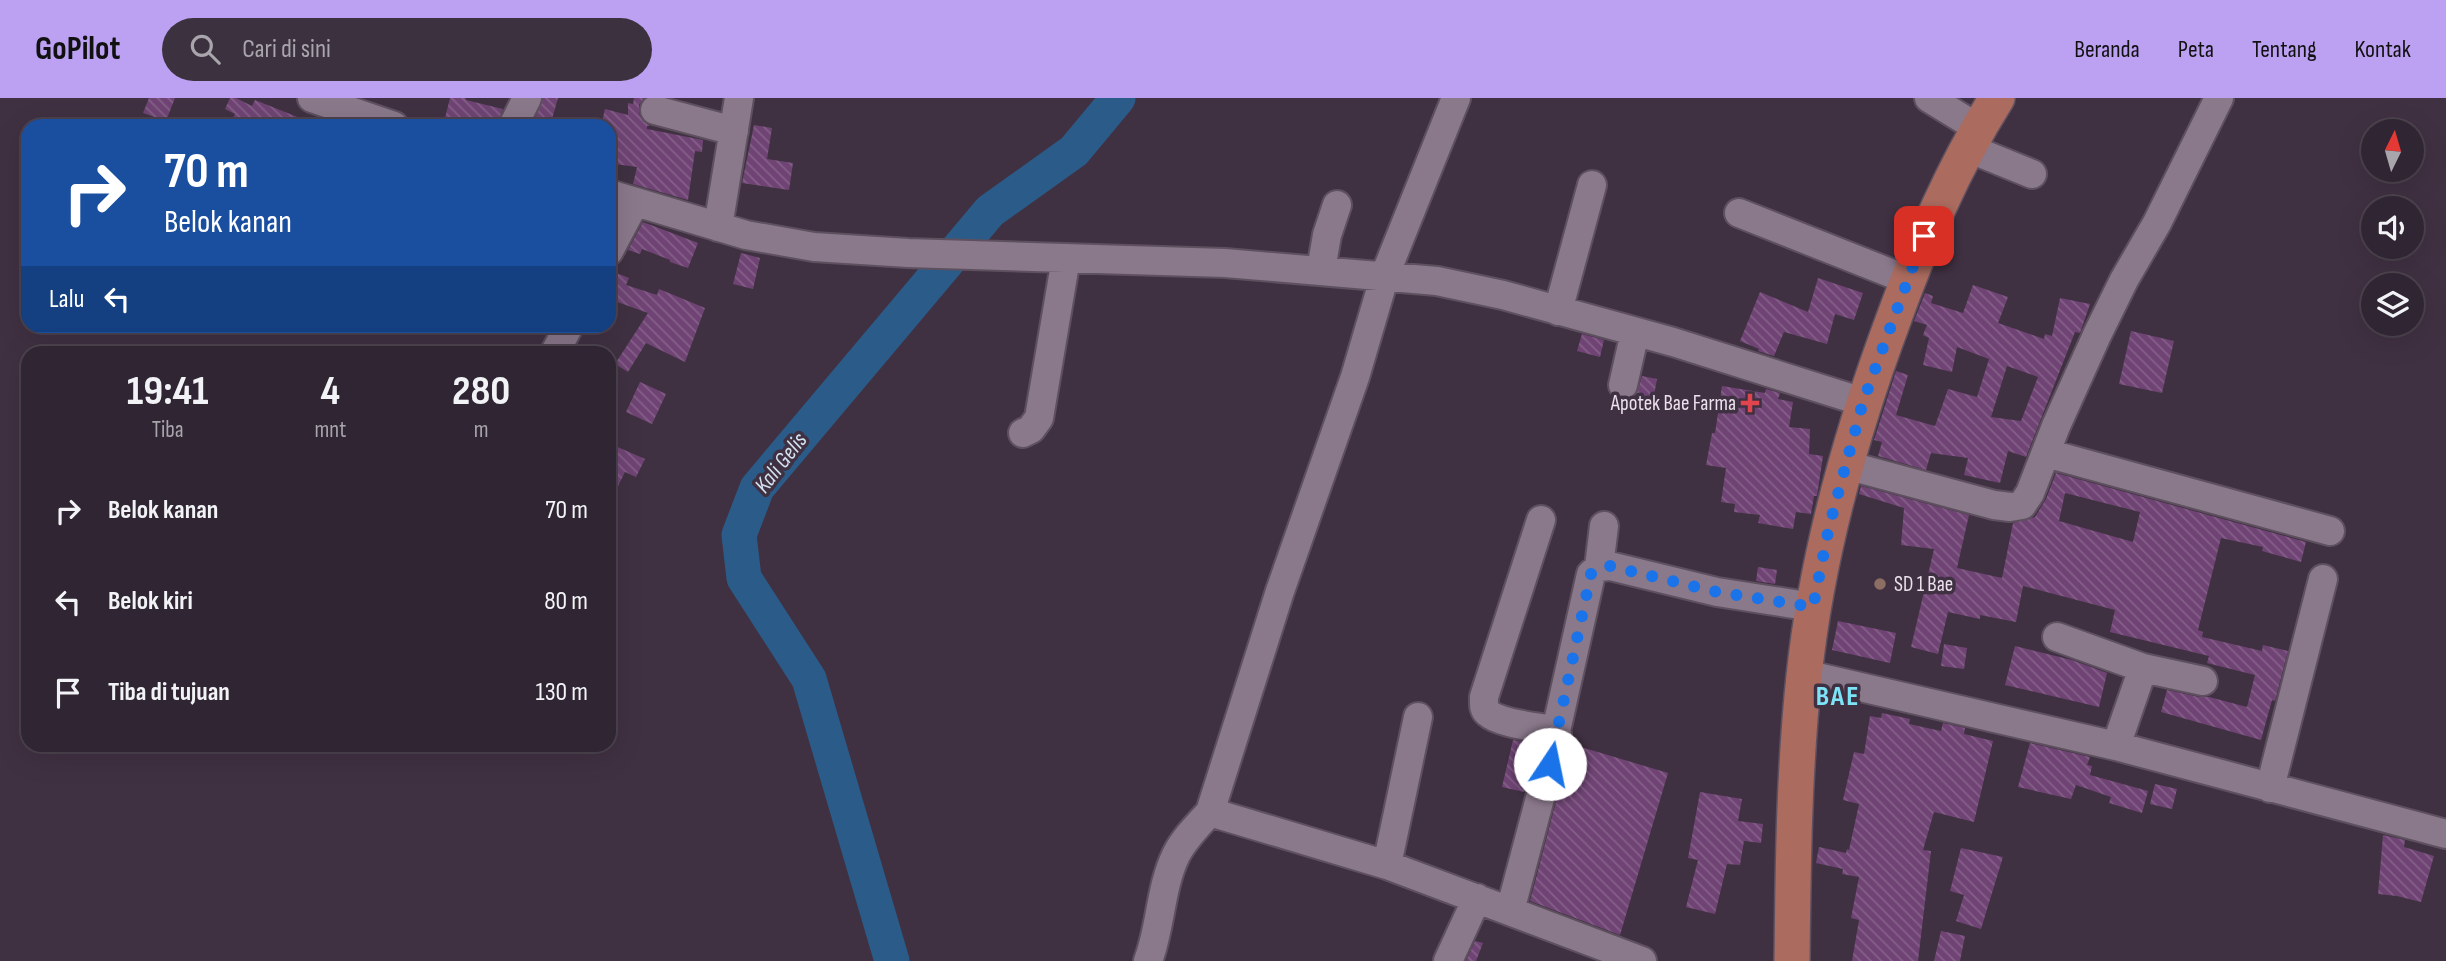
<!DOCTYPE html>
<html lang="id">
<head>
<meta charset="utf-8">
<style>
	body { margin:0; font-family:"Sofia Sans Condensed",sans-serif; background:#3c313e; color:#f1f3f6; height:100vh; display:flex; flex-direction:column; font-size:26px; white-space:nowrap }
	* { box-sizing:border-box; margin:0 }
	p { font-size:23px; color:#a8a5ac }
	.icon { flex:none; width:38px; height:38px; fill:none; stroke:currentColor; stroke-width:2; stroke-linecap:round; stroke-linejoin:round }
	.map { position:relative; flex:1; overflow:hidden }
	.panel { position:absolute; left:21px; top:248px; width:595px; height:406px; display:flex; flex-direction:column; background:#302532; border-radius:21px; box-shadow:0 7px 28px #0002,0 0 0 2px #4b424d }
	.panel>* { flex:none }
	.top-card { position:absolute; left:21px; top:21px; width:595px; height:214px; border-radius:21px; box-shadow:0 7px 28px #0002,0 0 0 2px #4b424d; background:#1a4fa0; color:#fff; overflow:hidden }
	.needle { width:46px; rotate:5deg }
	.controls { position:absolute; left:2361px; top:21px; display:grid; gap:14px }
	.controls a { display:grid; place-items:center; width:63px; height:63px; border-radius:50%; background:#302532; box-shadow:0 7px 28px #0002,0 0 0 2px #4b424d; font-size:35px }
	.pin { position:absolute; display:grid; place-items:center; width:60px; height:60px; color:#fff; margin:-30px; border-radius:14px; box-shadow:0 4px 10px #0006 }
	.me { position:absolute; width:77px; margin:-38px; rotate:11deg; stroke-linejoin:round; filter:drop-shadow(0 0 5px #0008) }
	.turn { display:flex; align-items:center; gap:24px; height:147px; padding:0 28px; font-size:32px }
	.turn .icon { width:91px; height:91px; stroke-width:2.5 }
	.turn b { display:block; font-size:49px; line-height:60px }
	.then { display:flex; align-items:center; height:66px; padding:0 28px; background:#0003; gap:14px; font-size:26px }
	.eta { display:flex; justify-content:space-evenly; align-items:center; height:119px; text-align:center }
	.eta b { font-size:42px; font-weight:700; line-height:49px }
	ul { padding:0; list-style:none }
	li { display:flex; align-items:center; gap:21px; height:91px; padding:0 28px }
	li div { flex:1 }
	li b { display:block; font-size:26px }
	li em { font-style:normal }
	header { display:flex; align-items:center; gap:42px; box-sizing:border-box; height:98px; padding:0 35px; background:#bca0f2; color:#111 }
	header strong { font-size:33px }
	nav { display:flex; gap:38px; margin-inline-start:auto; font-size:24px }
	.search { width:490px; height:63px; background:#3c313e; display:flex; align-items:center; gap:18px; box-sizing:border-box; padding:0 24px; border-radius:38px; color:#a8a5ac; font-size:26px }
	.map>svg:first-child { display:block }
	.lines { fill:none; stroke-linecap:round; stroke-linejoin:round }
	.river { stroke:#2b5c89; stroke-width:35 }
	.building { fill:url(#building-back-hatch); fill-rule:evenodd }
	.minor-casing { stroke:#5e505f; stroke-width:32 }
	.major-casing { stroke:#5e505f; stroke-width:38 }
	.minor { stroke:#8a788b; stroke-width:28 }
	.major { stroke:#ab6b5f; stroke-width:35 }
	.route { stroke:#1a73e8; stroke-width:12; stroke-dasharray:0 21.6 }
	.health-dot { fill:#e0444e; stroke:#403142; stroke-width:2.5 }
	.education-dot { fill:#8d6e63; stroke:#403142; stroke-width:2.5 }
	.labels { text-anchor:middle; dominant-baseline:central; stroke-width:7; stroke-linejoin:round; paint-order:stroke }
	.poi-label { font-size:21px; fill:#ebe1ec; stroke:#403142; text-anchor:end }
	.water-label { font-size:23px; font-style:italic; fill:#d4e2f0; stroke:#403142 }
	.district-label { font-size:28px; font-weight:bold; letter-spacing:2px; fill:#7de4f8; stroke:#403142 }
</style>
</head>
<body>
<header>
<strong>GoPilot</strong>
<div class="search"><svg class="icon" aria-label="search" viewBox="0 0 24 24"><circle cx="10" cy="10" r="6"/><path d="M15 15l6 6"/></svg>Cari di sini</div>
<nav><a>Beranda</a><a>Peta</a><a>Tentang</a><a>Kontak</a></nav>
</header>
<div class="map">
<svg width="2446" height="863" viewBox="0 0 2446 863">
	<defs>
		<pattern id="building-back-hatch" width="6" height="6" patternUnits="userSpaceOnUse" patternTransform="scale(1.75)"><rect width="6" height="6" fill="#6f4474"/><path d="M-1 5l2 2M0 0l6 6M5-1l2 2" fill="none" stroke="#845f88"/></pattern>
	</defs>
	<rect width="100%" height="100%" fill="#403142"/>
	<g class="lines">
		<path class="river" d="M 892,863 L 809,581 L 744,480 L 739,437 L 757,390 L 990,113 L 1074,53 L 1118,0"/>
	</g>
	<path class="building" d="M 149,0 L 175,0 L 166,23 L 143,15 Z
		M 230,0 L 236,0 L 252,8 L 255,2 L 320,28 L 229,28 L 235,16 L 225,11 Z
		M 450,0 L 466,0 L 466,2 L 503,11 L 497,28 L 461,20 L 460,28 L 443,28 Z
		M 543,0 L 558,0 L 550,28 L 532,28 Z
		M 634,0 L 644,0 L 639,7 L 639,16 L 643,23 L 650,28 L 647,28 L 647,31 L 703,42 L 702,54 L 695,53 L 688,102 L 633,86 L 637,69 L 615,66 L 618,50 L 609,47 L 609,28 L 601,28 L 605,11 L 628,17 L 628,5 L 633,6 Z
		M 754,27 L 772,30 L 767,61 L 793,65 L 789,92 L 742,85 Z
		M 643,124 L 698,145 L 688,170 L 670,164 L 670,162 L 642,151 L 640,156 L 628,152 Z
		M 741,155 L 760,160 L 753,191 L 733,186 Z
		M 609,172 L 629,180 L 626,187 L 657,197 L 659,191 L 705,210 L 685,264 L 646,245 L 628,274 L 615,266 L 648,215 L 609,201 Z
		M 1818,180 L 1863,195 L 1854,222 L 1835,216 L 1827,246 L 1784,234 L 1774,258 L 1758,253 L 1759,251 L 1740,243 L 1760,194 L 1808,214 Z
		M 1973,187 L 2008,199 L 1998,225 L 2044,241 L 2045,236 L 2052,238 L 2060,200 L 2090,206 L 2080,235 L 2075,234 L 2026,359 L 2008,353 L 2000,385 L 1964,377 L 1968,360 L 1931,355 L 1926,372 L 1878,358 L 1882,344 L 1874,342 L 1896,273 L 1908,277 L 1896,317 L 1935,328 L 1948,291 L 1977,299 L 1989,261 L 1957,249 L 1952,274 L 1923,267 L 1929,240 L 1923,237 L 1927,227 L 1914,223 L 1925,195 L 1933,198 L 1931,205 L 1963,215 ZM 2007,268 L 2038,279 L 2021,323 L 1991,319 Z
		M 2131,233 L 2174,243 L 2162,295 L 2119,286 Z
		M 1582,236 L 1604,242 L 1600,259 L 1577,253 Z
		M 1642,278 L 1657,281 L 1652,308 L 1623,303 L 1636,298 Z
		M 640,284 L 666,296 L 652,326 L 626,314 Z
		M 1722,288 L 1765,295 L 1766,291 L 1780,295 L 1778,301 L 1793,304 L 1789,329 L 1810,331 L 1809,356 L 1823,358 L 1817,398 L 1814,398 L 1811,416 L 1796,414 L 1793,431 L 1758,425 L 1760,417 L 1734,414 L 1735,406 L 1721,404 L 1726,370 L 1706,367 L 1712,335 L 1715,335 Z
		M 613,347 L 645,361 L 636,379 L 625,374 L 609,406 L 609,355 Z
		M 2056,375 L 2306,444 L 2301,464 L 2262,453 L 2263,449 L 2221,440 L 2198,532 L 2203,534 L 2202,539 L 2262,553 L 2263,547 L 2288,553 L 2275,603 L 2272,602 L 2261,642 L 2161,614 L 2167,592 L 2199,599 L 2209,599 L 2247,609 L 2255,577 L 2207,565 L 2209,558 L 2110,534 L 2115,512 L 2023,488 L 2016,524 L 1980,517 L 1980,521 L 1948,514 L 1938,556 L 1911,549 L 1934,451 L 1901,447 L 1904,410 L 1859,396 L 1861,388 L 1969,417 L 1957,470 L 2002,480 L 2013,425 L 2035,419 L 2046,401 ZM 2065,395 L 2140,414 L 2133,444 L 2059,423 Z
		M 1758,469 L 1777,472 L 1775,486 L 1756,483 Z
		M 1838,523 L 1896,535 L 1890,565 L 1832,552 Z
		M 1944,546 L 1967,550 L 1964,571 L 1941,568 Z
		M 2015,548 L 2072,562 L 2107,575 L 2099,609 L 2005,587 Z
		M 1882,615 L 1910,621 L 1909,626 L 1941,633 L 1943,625 L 1965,630 L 1964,636 L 1993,643 L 1974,724 L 1934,714 L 1923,752 L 1931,753 L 1918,863 L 1852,863 L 1859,822 L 1851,820 L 1859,779 L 1842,776 L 1843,771 L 1816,765 L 1819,749 L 1846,755 L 1847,751 L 1849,752 L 1859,706 L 1843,702 L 1854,654 L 1864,656 L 1870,618 L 1881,620 Z
		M 1513,642 L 1537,646 L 1524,694 L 1502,689 Z
		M 2030,645 L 2090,659 L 2087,667 L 2092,668 L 2090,677 L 2148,693 L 2142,715 L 2109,705 L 2111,699 L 2076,687 L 2071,701 L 2018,689 Z
		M 1571,646 L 1668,675 L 1620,837 L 1530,803 Z
		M 2155,686 L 2177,691 L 2172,711 L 2150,706 Z
		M 1700,694 L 1742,701 L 1738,723 L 1763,726 L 1761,745 L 1744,743 L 1740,767 L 1727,766 L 1715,816 L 1686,809 L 1698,762 L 1688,760 Z
		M 2383,737 L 2405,742 L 2404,749 L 2434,758 L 2421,804 L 2397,798 L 2378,796 Z
		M 1961,750 L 2003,759 L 1981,831 L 1956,823 L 1964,797 L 1950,793 Z
		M 1941,833 L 1965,838 L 1960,863 L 1934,863 Z
		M 1475,843 L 1483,845 L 1476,863 L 1466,863 Z"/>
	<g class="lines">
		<g class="minor-casing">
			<path id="minor" d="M 312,0 L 394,28
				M 1929,0 L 1978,30
				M 655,12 L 734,33
				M 513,28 L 527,0
				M 1968,50 L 2032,76
				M 609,96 L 746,137 L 814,149 L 908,155 L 1225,165 L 1437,183 L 1503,197 L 1673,244 L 1863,304
				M 1739,115 L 1908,182
				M 718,129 L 739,0
				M 609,153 L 635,104
				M 1321,172 L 1327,137 L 1337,107
				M 1558,213 L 1592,87
				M 554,256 L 569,228
				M 1623,287 L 1635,234
				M 1023,335 L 1031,331 L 1039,320 L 1066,160
				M 2046,355 L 2330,433
				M 1846,367 L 1994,407 L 2010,409 L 2022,407 L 2030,395 L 2056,328 L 2097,237 L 2124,182 L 2157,125 L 2219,0
				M 1599,469 L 1604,428
				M 2057,539 L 2143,570 L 2203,583
				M 1804,576 L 2116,648 L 2446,736
				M 1556,633 L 1591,476 L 1599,469 L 1610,468 L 1717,494 L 1813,509
				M 2116,648 L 2143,570
				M 2270,690 L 2323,481
				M 1210,714 L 1387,767 L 1642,863
				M 1387,767 L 1418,619
				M 1510,813 L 1557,636 L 1556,633 C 1540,629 1500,626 1488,615 C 1483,611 1484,606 1484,599 L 1541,422
				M 1148,863 C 1161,829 1160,790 1176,757 C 1184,741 1198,727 1210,714 L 1280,493 L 1355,279 L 1385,177 L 1456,0
				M 1448,863 L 1477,800"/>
		</g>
		<g class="major-casing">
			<path id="major" d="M 1792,863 C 1793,768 1794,672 1804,578 C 1817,455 1851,335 1894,220 C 1922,143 1953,70 1997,0"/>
		</g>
		<use href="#minor" class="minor"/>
		<use href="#major" class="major"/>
	</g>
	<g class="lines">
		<path class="route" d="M 1550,666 L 1591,476 L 1600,469 L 1610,468 L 1717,494 L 1813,509 L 1829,429 L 1863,304 L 1924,138"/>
	</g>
	<path class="health-dot" d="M1746.5 294.5h7v7h7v7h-7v7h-7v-7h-7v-7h7z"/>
	<circle class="education-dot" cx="1880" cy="486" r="7"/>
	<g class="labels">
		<g class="poi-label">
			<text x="1736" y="305">Apotek Bae Farma</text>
			<text x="1894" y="486" text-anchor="start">SD 1 Bae</text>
		</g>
		<g class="water-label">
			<text transform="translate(781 365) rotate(-52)">Kali Gelis</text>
		</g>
		<g class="district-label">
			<text x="1838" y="598">BAE</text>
		</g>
	</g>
</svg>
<div class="controls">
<a><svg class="needle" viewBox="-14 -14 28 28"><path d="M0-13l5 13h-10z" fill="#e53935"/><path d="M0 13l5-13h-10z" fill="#a8a5ac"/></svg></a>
<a><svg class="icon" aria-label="sound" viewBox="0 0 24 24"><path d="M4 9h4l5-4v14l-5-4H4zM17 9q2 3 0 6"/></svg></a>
<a><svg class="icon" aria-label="layers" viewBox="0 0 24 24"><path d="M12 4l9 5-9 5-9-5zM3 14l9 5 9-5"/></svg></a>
</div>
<div class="pin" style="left:1924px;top:138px;background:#d93025"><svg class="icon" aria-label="arrive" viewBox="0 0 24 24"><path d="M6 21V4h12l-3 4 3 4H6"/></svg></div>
<svg class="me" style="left:1550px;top:666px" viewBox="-20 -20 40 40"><circle r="19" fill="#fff"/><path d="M0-13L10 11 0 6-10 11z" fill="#1a73e8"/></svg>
<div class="top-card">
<div class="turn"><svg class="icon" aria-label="right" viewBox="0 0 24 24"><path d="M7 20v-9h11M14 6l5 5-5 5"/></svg><div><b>70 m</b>Belok kanan</div></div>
<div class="then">Lalu<svg class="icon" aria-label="left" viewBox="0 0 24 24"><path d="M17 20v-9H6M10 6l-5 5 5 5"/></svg></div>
</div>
<section class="panel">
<div class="eta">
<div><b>19:41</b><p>Tiba</p></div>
<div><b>4</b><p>mnt</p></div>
<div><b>280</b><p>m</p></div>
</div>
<ul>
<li><svg class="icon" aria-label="right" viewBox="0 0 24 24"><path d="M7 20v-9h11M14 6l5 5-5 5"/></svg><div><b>Belok kanan</b></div><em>70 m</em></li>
<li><svg class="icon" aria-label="left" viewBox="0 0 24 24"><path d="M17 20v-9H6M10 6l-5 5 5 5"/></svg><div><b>Belok kiri</b></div><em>80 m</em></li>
<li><svg class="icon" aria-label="arrive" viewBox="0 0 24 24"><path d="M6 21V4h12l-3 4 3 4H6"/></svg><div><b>Tiba di tujuan</b></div><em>130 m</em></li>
</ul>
</section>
</div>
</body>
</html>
